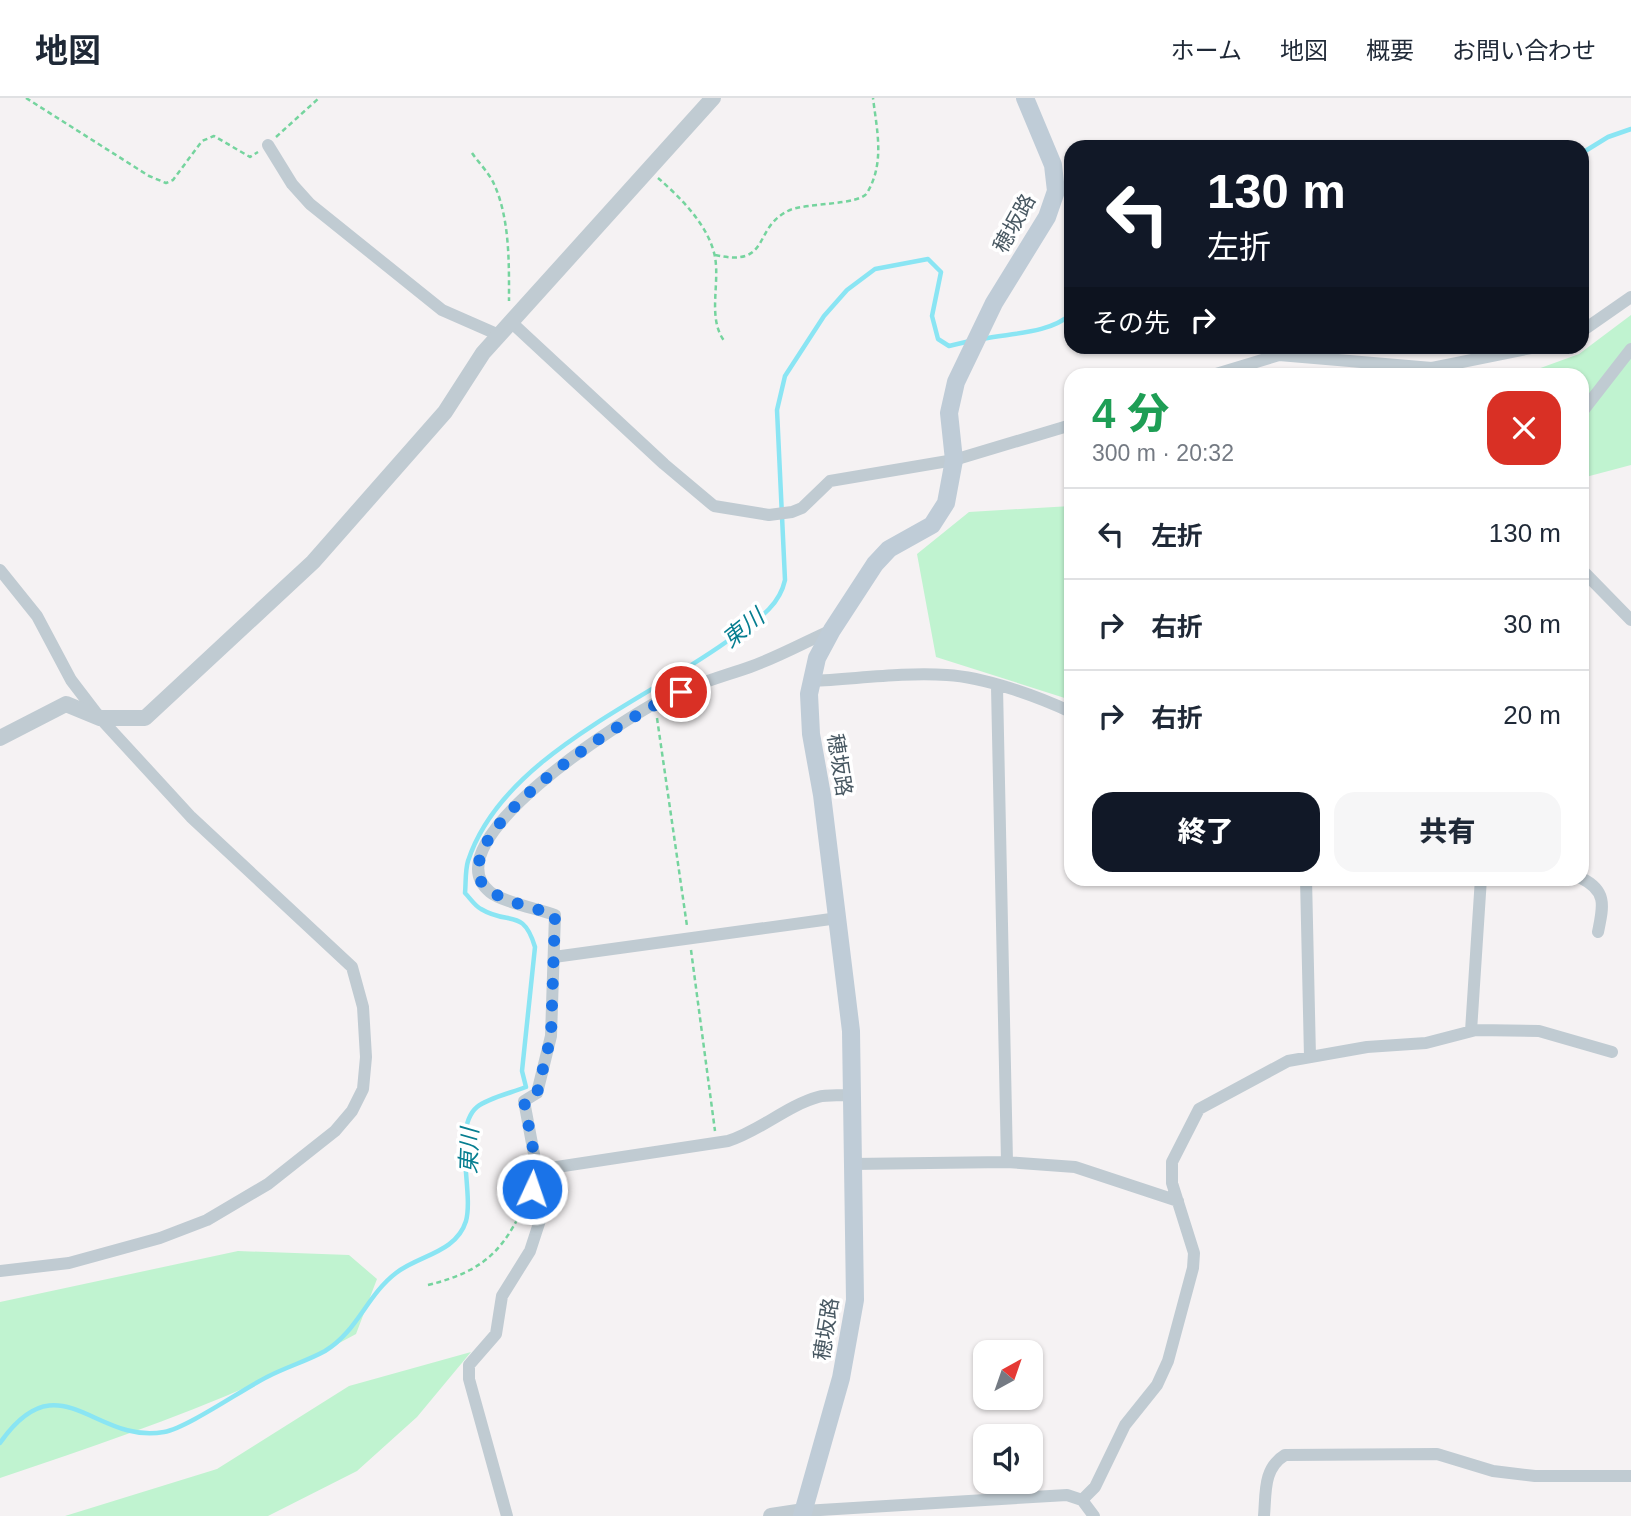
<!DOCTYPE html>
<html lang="ja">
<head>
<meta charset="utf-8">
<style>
	body { margin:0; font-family:Arial,"Noto Sans JP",sans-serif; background:#f6f6f7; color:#1f2937; height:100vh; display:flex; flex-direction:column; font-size:26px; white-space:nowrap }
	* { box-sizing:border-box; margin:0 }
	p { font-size:23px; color:#747a83 }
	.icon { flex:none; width:38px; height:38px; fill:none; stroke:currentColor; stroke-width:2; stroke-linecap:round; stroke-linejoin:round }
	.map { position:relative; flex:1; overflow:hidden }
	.drawer { position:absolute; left:1064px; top:270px; width:525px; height:518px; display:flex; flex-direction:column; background:#fff; border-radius:21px; box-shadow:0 2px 5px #0004 }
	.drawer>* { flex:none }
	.hud { position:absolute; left:1064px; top:42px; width:525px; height:214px; border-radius:21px; box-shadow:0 2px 5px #0004; background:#111827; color:#fff; overflow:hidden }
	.needle { width:46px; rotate:40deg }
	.tools { position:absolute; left:973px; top:1242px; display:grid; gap:14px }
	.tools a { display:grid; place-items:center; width:70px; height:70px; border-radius:14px; background:#fff; box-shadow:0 2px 5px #0004; font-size:35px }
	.pin { position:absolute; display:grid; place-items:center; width:60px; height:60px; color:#fff; margin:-30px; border:4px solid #fff; border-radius:50%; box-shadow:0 2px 7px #0007 }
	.me { position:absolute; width:77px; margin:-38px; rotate:3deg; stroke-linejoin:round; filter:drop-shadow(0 0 5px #0008) }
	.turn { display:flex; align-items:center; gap:24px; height:147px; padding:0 28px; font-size:32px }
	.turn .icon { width:91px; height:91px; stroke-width:2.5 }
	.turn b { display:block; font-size:49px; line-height:60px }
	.then { display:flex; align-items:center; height:66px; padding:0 28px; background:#0003; gap:14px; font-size:26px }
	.round { display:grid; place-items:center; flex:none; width:74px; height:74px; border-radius:21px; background:#f6f6f7 }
	.headline { display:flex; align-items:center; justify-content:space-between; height:119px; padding:0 28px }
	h1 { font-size:42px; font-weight:800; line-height:52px; color:#1e9e55 }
	.cta { display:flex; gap:14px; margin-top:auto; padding:14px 28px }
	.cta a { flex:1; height:80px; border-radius:21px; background:#111827; color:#fff; font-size:28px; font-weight:800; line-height:80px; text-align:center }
	.cta a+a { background:#f6f6f7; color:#1f2937 }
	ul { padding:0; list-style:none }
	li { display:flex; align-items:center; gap:21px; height:91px; padding:0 28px; border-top:2px solid #e0e1e3 }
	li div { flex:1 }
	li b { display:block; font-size:26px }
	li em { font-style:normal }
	header { display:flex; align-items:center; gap:42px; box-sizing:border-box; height:98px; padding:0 35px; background:#fff; border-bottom:2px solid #e0e1e3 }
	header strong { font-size:33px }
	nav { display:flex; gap:38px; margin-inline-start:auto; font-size:24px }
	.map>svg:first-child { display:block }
	.green { fill:#c0f3d0 }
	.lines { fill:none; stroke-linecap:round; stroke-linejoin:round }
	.stream { stroke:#8ae5f3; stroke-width:4.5 }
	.path { stroke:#75d49e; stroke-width:2.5; stroke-dasharray:5 3.5; stroke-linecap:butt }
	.minor { stroke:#c0cbd2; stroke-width:12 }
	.tertiary { stroke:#c0cbd2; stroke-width:16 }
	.secondary { stroke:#bfccd7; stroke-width:18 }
	.route { stroke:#1a73e8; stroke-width:12; stroke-dasharray:0 21.6 }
	.labels { text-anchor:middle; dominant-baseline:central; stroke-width:7; stroke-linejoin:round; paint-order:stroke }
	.street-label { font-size:21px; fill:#485862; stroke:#fff }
	.water-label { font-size:23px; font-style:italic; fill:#067e90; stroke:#fff }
</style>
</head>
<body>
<header>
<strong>地図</strong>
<nav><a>ホーム</a><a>地図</a><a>概要</a><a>お問い合わせ</a></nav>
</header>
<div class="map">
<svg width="1631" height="1418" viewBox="0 0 1631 1418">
	<rect width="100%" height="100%" fill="#f5f2f3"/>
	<path class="green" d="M 1631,217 L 1631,367 L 1582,380 L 1582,276 L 1524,276 L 1579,256 Z
		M 1071,408 L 1071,602 L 936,559 L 917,456 L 969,414 Z
		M 238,1153 L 349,1157 L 377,1181 L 356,1236 C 243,1298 122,1339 0,1380 L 0,1204 Z
		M 471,1254 L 417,1319 L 357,1373 L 268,1418 L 65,1418 L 217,1371 L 349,1288 Z"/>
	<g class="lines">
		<path class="stream" d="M 1582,55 L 1608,39 L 1631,31
			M 982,241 C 1010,235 1049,236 1071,216
			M 0,1345 C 59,1260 95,1347 164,1334 C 187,1330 243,1291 267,1279 C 286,1269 307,1263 325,1253 C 357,1234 367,1197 396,1175 C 419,1157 456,1155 466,1123 C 474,1094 452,1030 477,1009 C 488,1000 511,995 526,989 L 522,973 L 535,849 C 523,809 509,828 481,811 C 475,808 470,800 465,795 C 466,785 465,773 468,763 C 503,656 649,602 733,539 C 755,523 779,510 785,482 L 777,312 L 785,278 L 824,218 L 847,192 L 875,171 L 928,161 L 941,174 L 932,218 L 938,241 L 949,248 L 970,243"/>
		<path class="path" d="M 26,0 L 149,78 L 166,85 L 173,82 L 202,43 L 214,38 L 250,59 L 258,54
			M 276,39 L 319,0
			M 472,55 C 479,65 489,75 494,86 C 510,121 509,166 509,203
			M 658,80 C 681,100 709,128 715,159 C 720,187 707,221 725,244
			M 715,157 C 773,170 751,129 790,112 C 806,105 860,107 867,95 C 885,65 877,33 873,0
			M 657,620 L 687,828
			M 691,852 L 715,1033
			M 428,1187 C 489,1172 506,1149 531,1093"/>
		<path class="minor" d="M 268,47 L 292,86 L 310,106 L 442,212 L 499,237
			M 511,224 L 664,366 L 714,408 L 769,417 L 792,414 L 802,410 L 830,383 L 954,362 L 1071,327
			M 1582,233 L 1631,199
			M 1216,276 L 1279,257 L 1432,270 L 1541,248
			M 1582,314 L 1631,251
			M 0,472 L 37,518 L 71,582 L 100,620 L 191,719 L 352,869 L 363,909 L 366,959 L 363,991 L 352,1013 L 335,1033 L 268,1086 L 207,1122 L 160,1140 L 69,1165 L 0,1173
			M 1582,472 L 1631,522
			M 832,532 C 805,544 778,559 750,569 C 721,579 692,587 665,600 C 628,618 428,744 490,794 C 502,804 539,811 555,817 L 551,938 L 537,995 L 524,1003 L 537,1072 L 728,1043 C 760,1033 786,1008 818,999 C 828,996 841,998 851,997
			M 812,583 C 856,581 903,574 947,577 C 984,579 1037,598 1071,614
			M 997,589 L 1007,1064
			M 1306,780 L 1310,959
			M 1581,780 C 1608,793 1603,809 1598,834
			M 554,859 L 838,820
			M 1471,933 L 1481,780
			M 852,1066 L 1007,1064 L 1075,1069 L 1178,1103
			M 1082,1402 L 1095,1389 L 1125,1327 L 1157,1287 L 1168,1263 L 1193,1170 L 1194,1155 L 1172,1085 L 1172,1064 L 1199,1011 L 1288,963 L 1367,949 L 1426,945 L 1476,932 L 1539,933 L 1612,954
			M 804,1413 L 1067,1397 L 1082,1402 L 1094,1418
			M 507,1418 L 469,1281 L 469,1267 L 496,1236 L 502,1198 L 530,1153 L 545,1107 L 545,1071
			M 1264,1418 C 1266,1395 1263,1370 1285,1357 L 1437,1356 L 1493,1373 L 1535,1378 L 1631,1378"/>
		<path class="tertiary" d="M 0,640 L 66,606 L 100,620 L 145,620 L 313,464 L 445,314 L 483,255 L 713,0
			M 771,1418 L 804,1413"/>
		<path class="secondary" d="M 802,1418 L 841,1280 L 855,1202 L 851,933 L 822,697 L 811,636 L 809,596 L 817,560 L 832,532 L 875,466 L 889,451 L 932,427 L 946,405 L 954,362 L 949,315 L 956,284 L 994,205 L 1047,119 L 1056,93 L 1053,67 L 1025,0"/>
	</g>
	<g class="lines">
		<path class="route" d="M 532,1091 L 537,1072 L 524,1003 L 537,995 L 551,938 L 555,817 C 536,810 487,801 480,781 C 460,722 635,613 681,594"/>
	</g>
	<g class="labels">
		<g class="street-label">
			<text transform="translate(1014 125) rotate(-61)">穂坂路</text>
			<text transform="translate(840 667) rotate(81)">穂坂路</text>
			<text transform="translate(826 1231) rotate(-81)">穂坂路</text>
		</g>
		<g class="water-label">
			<text transform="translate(743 530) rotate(-39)">東川</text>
			<text transform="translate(469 1053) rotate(-88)">東川</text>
		</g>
	</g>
</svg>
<div class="tools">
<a><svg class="needle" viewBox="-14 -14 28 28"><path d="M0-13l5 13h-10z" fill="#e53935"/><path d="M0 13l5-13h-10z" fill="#747a83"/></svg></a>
<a><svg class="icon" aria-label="sound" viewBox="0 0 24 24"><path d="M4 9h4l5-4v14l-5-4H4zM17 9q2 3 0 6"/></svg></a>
</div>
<div class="pin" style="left:681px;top:594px;background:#d93025"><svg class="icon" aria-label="arrive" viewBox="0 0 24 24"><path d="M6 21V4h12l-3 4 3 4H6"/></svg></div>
<svg class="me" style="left:532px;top:1091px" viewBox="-20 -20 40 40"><circle r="17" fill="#1a73e8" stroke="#fff" stroke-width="3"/><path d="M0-11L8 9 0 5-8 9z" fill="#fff"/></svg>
<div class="hud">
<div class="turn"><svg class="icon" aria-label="left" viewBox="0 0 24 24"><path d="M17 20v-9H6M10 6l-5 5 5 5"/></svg><div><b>130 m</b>左折</div></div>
<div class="then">その先<svg class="icon" aria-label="right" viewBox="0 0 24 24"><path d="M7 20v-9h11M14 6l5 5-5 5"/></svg></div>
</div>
<section class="drawer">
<div class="headline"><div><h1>4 分</h1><p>300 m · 20:32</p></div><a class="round" style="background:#d93025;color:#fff"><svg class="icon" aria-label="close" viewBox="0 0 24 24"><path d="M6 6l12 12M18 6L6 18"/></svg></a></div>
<ul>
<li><svg class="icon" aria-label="left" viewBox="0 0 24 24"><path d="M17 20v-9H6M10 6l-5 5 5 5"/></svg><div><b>左折</b></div><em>130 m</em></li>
<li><svg class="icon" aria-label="right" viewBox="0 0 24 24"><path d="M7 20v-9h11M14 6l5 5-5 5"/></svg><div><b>右折</b></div><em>30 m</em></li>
<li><svg class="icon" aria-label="right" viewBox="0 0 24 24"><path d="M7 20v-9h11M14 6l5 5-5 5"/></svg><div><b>右折</b></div><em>20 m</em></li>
</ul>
<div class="cta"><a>終了</a><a>共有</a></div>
</section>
</div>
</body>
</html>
